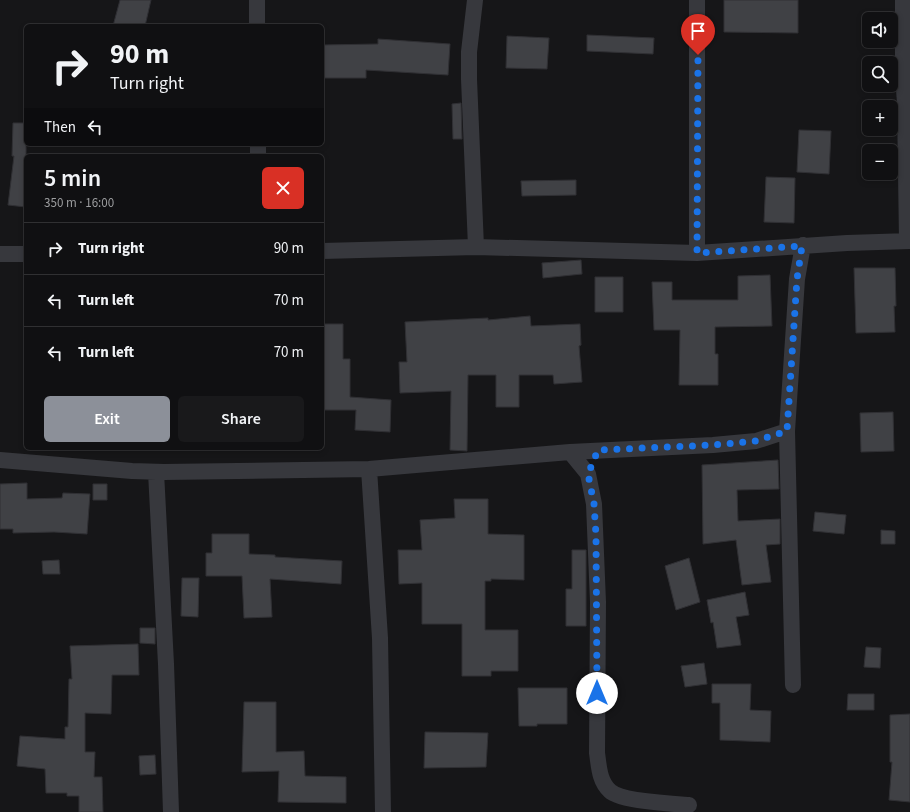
<!DOCTYPE html>
<html lang="en">
<head>
<meta charset="utf-8">
<style>
	body { margin:0; font-family:"Source Sans 3",sans-serif; background:#19191b; color:#f1f3f6; height:100vh; display:flex; flex-direction:column; font-size:15px; white-space:nowrap }
	* { box-sizing:border-box; margin:0 }
	p { font-size:13px; color:#9c9d9f }
	.icon { flex:none; width:22px; height:22px; fill:none; stroke:currentColor; stroke-width:2; stroke-linecap:round; stroke-linejoin:round }
	.map { position:relative; flex:1; overflow:hidden }
	.sheet { position:absolute; left:24px; top:154px; width:300px; height:296px; display:flex; flex-direction:column; background:#101012; border-radius:6px; box-shadow:0 2px 6px #0003,0 0 0 1px #303032 }
	.sheet>* { flex:none }
	.banner { position:absolute; left:24px; top:24px; width:300px; height:122px; border-radius:6px; box-shadow:0 2px 6px #0003,0 0 0 1px #303032; background:#101012; color:#f1f3f6; overflow:hidden }
	.buttons { position:absolute; left:862px; top:12px; display:grid; gap:8px }
	.buttons a { display:grid; place-items:center; width:36px; height:36px; border-radius:6px; background:#101012; box-shadow:0 2px 6px #0003,0 0 0 1px #303032; font-size:20px }
	.pin { position:absolute; display:grid; place-items:center; width:34px; height:34px; color:#fff; margin:-41px -17px; border-radius:50% 50% 50% 0; rotate:-45deg; box-shadow:0 0 4px #0007 }
	.pin .icon { rotate:45deg }
	.me { position:absolute; width:44px; margin:-22px; rotate:0deg; stroke-linejoin:round; filter:drop-shadow(0 0 3px #0008) }
	.turn { display:flex; align-items:center; gap:14px; height:84px; padding:0 20px; font-size:18px }
	.turn .icon { width:52px; height:52px; stroke-width:2.5 }
	.turn b { display:block; font-size:28px; line-height:34px }
	.then { display:flex; align-items:center; height:38px; padding:0 20px; background:#0003; gap:8px; font-size:15px }
	.round { display:grid; place-items:center; flex:none; width:42px; height:42px; border-radius:6px; background:#19191b }
	.overview { display:flex; align-items:center; justify-content:space-between; height:68px; padding:0 20px }
	h1 { font-size:24px; font-weight:600; line-height:30px }
	.button { display:flex; gap:8px; margin-top:auto; padding:8px 20px }
	.button a { flex:1; height:46px; border-radius:6px; background:#8c9099; color:#fff; font-size:16px; font-weight:600; line-height:46px; text-align:center }
	.button a+a { background:#19191b; color:#f1f3f6 }
	ul { padding:0; list-style:none }
	li { display:flex; align-items:center; gap:12px; height:52px; padding:0 20px; border-top:1px solid #303032 }
	li div { flex:1 }
	li b { display:block; font-size:15px }
	li em { font-style:normal }
	.map>svg:first-child { display:block }
	.building { fill:#404145; stroke:#303034 }
	.lines { fill:none; stroke-linecap:round; stroke-linejoin:round }
	.street { stroke:#37383d; stroke-width:16 }
	.route { stroke:#1a73e8; stroke-width:7; stroke-dasharray:0 12.6 }
</style>
</head>
<body>
<div class="map">
<svg width="910" height="812" viewBox="0 0 910 812">
	<rect width="100%" height="100%" fill="#161618"/>
	<path class="building" d="M 120,0 L 151,0 L 145,26 L 113,26 Z
		M 724,0 L 798,0 L 798,33 L 724,32 Z
		M 587,35 L 654,38 L 653,54 L 587,51 Z
		M 507,36 L 549,38 L 547,69 L 506,68 Z
		M 378,39 L 450,44 L 448,75 L 366,70 L 366,78 L 322,78 L 322,45 L 378,44 Z
		M 461,103 L 462,139 L 453,139 L 452,104 Z
		M 13,123 L 26,123 L 26,207 L 8,205 L 14,156 L 12,156 Z
		M 799,130 L 831,131 L 829,174 L 797,172 Z
		M 766,177 L 795,178 L 794,223 L 764,222 Z
		M 576,180 L 576,195 L 522,196 L 521,181 Z
		M 581,260 L 582,274 L 543,278 L 542,263 Z
		M 854,268 L 895,268 L 896,306 L 894,306 L 895,332 L 856,333 Z
		M 770,275 L 772,326 L 715,327 L 715,354 L 718,354 L 718,385 L 679,385 L 680,330 L 654,330 L 652,282 L 672,282 L 672,300 L 738,300 L 738,276 Z
		M 595,277 L 623,277 L 623,312 L 595,312 Z
		M 530,316 L 531,326 L 580,324 L 581,345 L 579,346 L 582,382 L 554,384 L 553,375 L 519,375 L 519,407 L 496,407 L 496,375 L 468,375 L 467,451 L 450,450 L 451,391 L 400,393 L 399,362 L 407,362 L 405,322 L 488,318 L 488,320 Z
		M 322,324 L 343,324 L 343,359 L 350,359 L 350,397 L 391,400 L 390,432 L 355,430 L 356,410 L 322,410 Z
		M 893,412 L 894,451 L 861,452 L 860,413 Z
		M 778,460 L 779,489 L 737,490 L 738,521 L 780,519 L 780,544 L 766,545 L 771,582 L 742,585 L 736,540 L 703,544 L 702,465 Z
		M 27,483 L 27,499 L 62,498 L 63,493 L 90,494 L 87,534 L 54,532 L 13,533 L 13,529 L 0,529 L 0,484 Z
		M 93,484 L 107,484 L 107,500 L 93,500 Z
		M 454,499 L 488,499 L 488,534 L 524,535 L 524,580 L 491,579 L 491,581 L 485,581 L 485,630 L 518,630 L 518,671 L 491,671 L 491,676 L 462,676 L 462,624 L 422,624 L 422,583 L 399,584 L 398,550 L 422,550 L 420,520 L 455,518 Z
		M 815,512 L 846,515 L 844,534 L 813,531 Z
		M 881,530 L 895,531 L 895,544 L 881,544 Z
		M 212,534 L 249,534 L 249,554 L 275,555 L 275,557 L 342,561 L 341,584 L 270,579 L 272,617 L 244,618 L 242,576 L 206,576 L 206,553 L 212,553 Z
		M 572,550 L 586,550 L 586,626 L 566,626 L 566,589 L 572,589 Z
		M 689,558 L 700,602 L 676,610 L 665,566 Z
		M 59,560 L 60,574 L 43,574 L 42,561 Z
		M 182,578 L 199,578 L 198,617 L 181,616 Z
		M 745,592 L 749,615 L 736,617 L 741,645 L 717,648 L 713,622 L 711,623 L 707,600 Z
		M 140,628 L 155,628 L 155,644 L 140,643 Z
		M 138,644 L 139,675 L 112,675 L 111,714 L 85,713 L 85,752 L 95,752 L 94,777 L 102,777 L 103,812 L 79,812 L 79,796 L 67,796 L 67,793 L 46,793 L 45,769 L 17,766 L 20,736 L 65,739 L 65,727 L 68,727 L 69,679 L 72,679 L 70,646 Z
		M 866,647 L 881,648 L 880,668 L 864,667 Z
		M 704,663 L 707,684 L 685,687 L 681,666 Z
		M 712,684 L 751,684 L 750,710 L 771,711 L 770,742 L 720,740 L 720,703 L 712,703 Z
		M 518,688 L 567,688 L 567,724 L 537,724 L 537,726 L 519,726 Z
		M 848,694 L 874,694 L 874,710 L 847,710 Z
		M 244,702 L 276,702 L 276,752 L 304,751 L 305,776 L 346,777 L 346,803 L 278,802 L 279,771 L 242,772 Z
		M 910,714 L 910,802 L 889,800 L 892,762 L 890,762 L 890,715 Z
		M 425,732 L 488,733 L 486,767 L 424,768 Z
		M 155,755 L 156,774 L 140,775 L 139,756 Z"/>
	<g class="lines">
		<path class="street" d="M 257,0 L 257,26
			M 475,0 L 469,52 L 469,79 L 476,247
			M 903,0 L 903,76 L 905,103 L 907,241
			M 258,156 L 258,144
			M 322,251 L 476,247 L 697,253 L 847,243 L 910,241
			M 697,253 L 697,0
			M 0,254 L 26,254
			M 570,452 L 588,474 L 594,504 L 598,602 L 597,753 C 599,766 599,781 610,791 C 620,801 673,804 689,805
			M 0,460 L 132,471 L 164,472 L 369,469 L 570,452 L 713,445 L 756,441 L 787,431
			M 369,469 L 380,638 L 383,812
			M 156,472 L 166,664 L 171,812
			M 793,685 L 787,431 L 797,279 L 803,245"/>
	</g>
	<g class="lines">
		<path class="route" d="M 597,693 L 596,535 L 594,504 L 588,474 L 598,450 L 713,445 L 756,441 L 787,431 L 797,279 L 802,246 L 697,253 L 698,55"/>
	</g>
</svg>
<div class="buttons">
<a><svg class="icon" aria-label="sound" viewBox="0 0 24 24"><path d="M4 9h4l5-4v14l-5-4H4zM17 9q2 3 0 6"/></svg></a>
<a><svg class="icon" aria-label="search" viewBox="0 0 24 24"><circle cx="10" cy="10" r="6"/><path d="M15 15l6 6"/></svg></a>
<a>+</a>
<a>−</a>
</div>
<div class="pin" style="left:698px;top:55px;background:#d93025"><svg class="icon" aria-label="arrive" viewBox="0 0 24 24"><path d="M6 21V4h12l-3 4 3 4H6"/></svg></div>
<svg class="me" style="left:597px;top:693px" viewBox="-20 -20 40 40"><circle r="19" fill="#fff"/><path d="M0-13L10 11 0 6-10 11z" fill="#1a73e8"/></svg>
<div class="banner">
<div class="turn"><svg class="icon" aria-label="right" viewBox="0 0 24 24"><path d="M7 20v-9h11M14 6l5 5-5 5"/></svg><div><b>90 m</b>Turn right</div></div>
<div class="then">Then<svg class="icon" aria-label="left" viewBox="0 0 24 24"><path d="M17 20v-9H6M10 6l-5 5 5 5"/></svg></div>
</div>
<section class="sheet">
<div class="overview"><div><h1>5 min</h1><p>350 m · 16:00</p></div><a class="round" style="background:#d93025;color:#fff"><svg class="icon" aria-label="close" viewBox="0 0 24 24"><path d="M6 6l12 12M18 6L6 18"/></svg></a></div>
<ul>
<li><svg class="icon" aria-label="right" viewBox="0 0 24 24"><path d="M7 20v-9h11M14 6l5 5-5 5"/></svg><div><b>Turn right</b></div><em>90 m</em></li>
<li><svg class="icon" aria-label="left" viewBox="0 0 24 24"><path d="M17 20v-9H6M10 6l-5 5 5 5"/></svg><div><b>Turn left</b></div><em>70 m</em></li>
<li><svg class="icon" aria-label="left" viewBox="0 0 24 24"><path d="M17 20v-9H6M10 6l-5 5 5 5"/></svg><div><b>Turn left</b></div><em>70 m</em></li>
</ul>
<div class="button"><a>Exit</a><a>Share</a></div>
</section>
</div>
</body>
</html>
